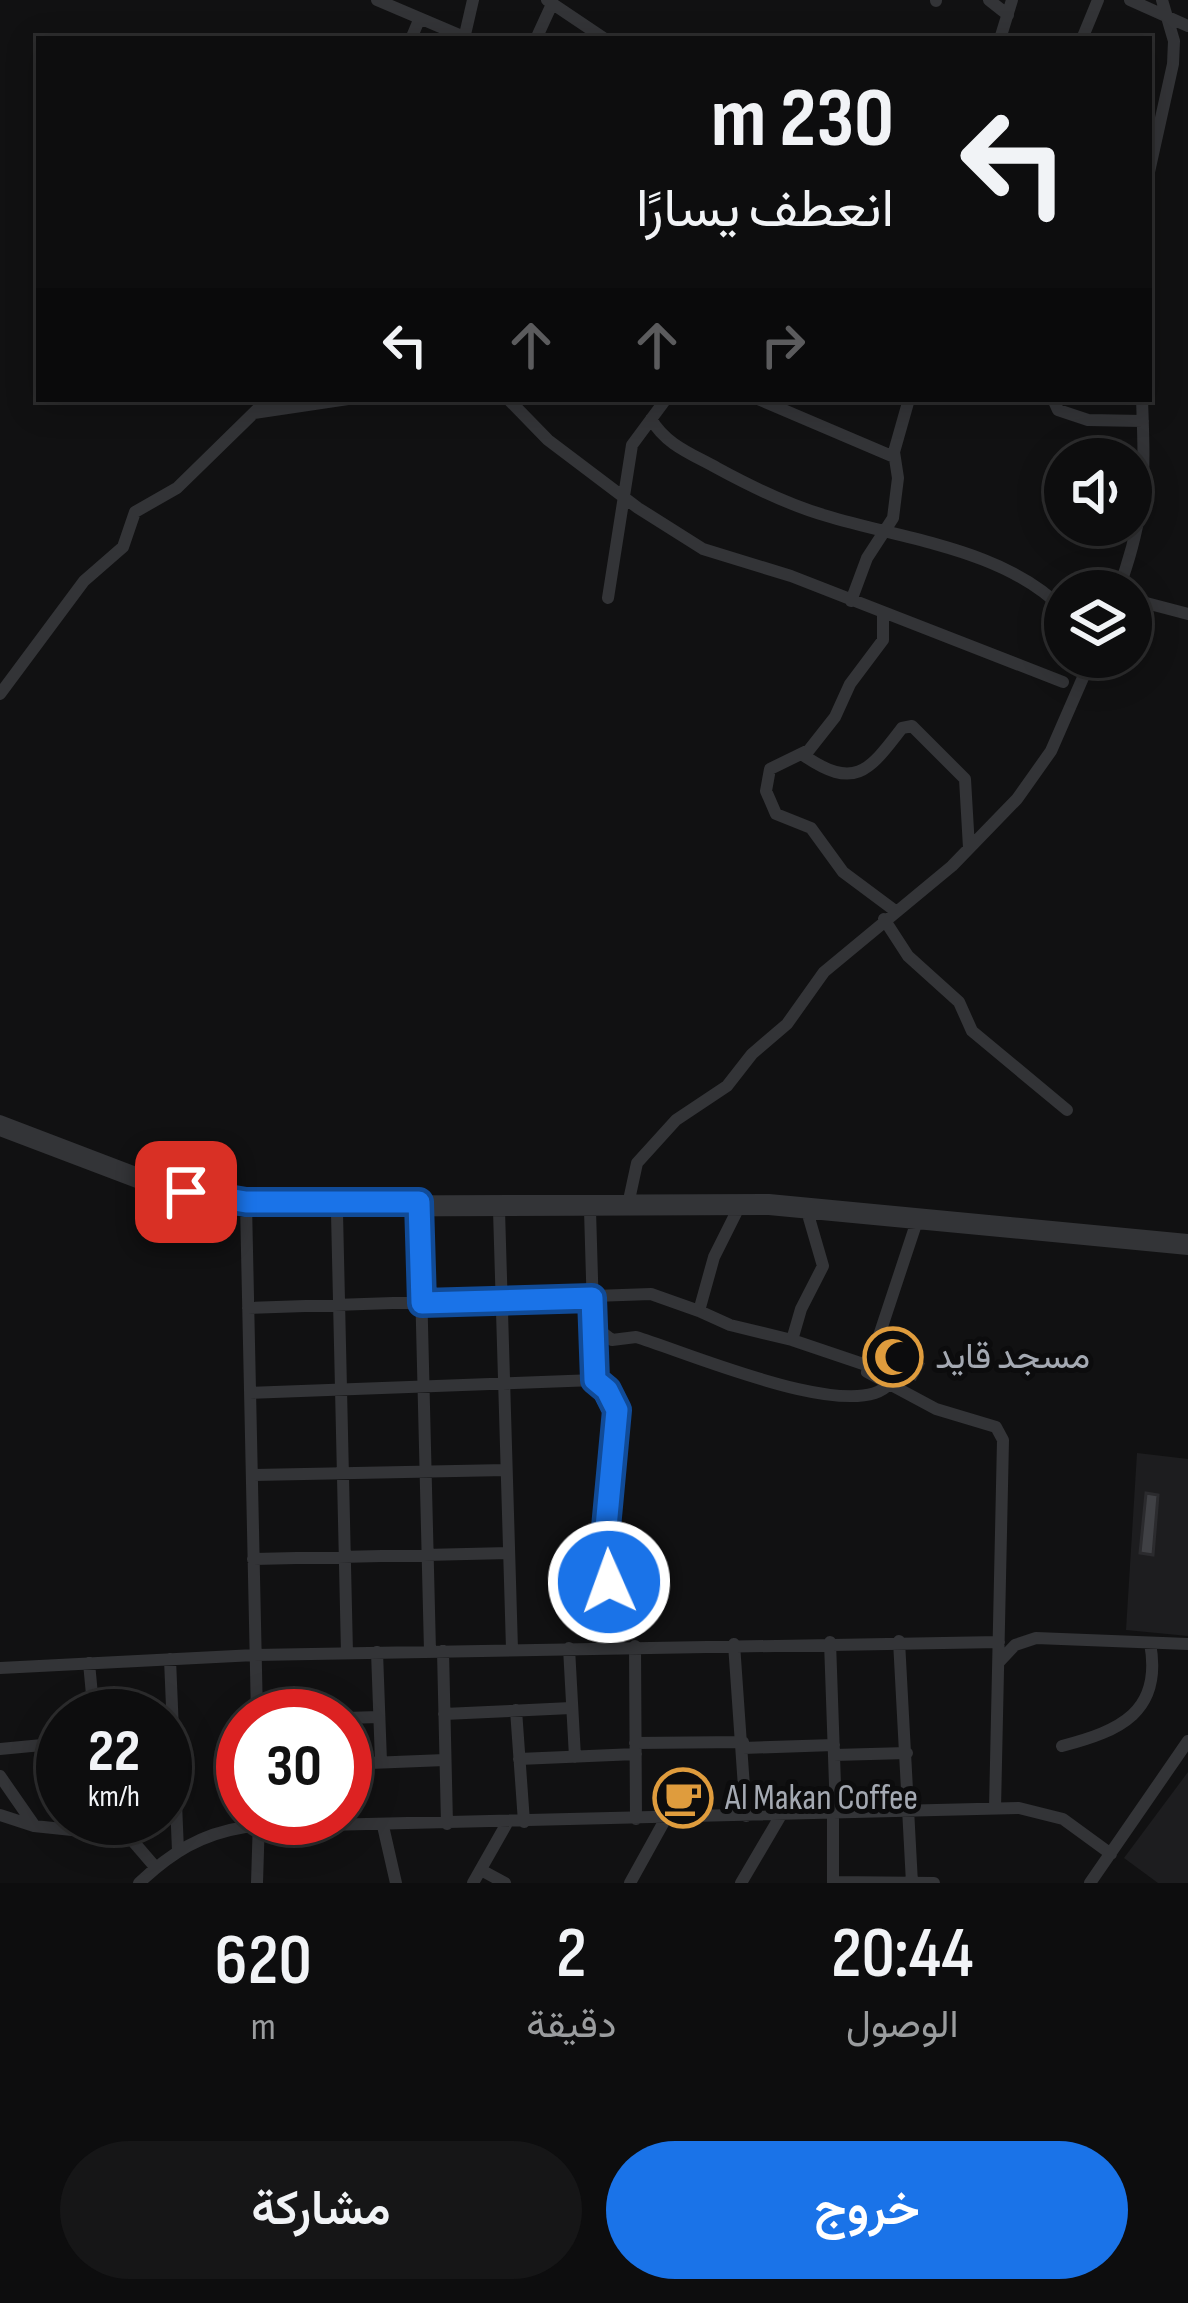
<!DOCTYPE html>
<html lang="ar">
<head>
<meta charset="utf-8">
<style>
	body { margin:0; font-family:"Sofia Sans Condensed",Vazirmatn,sans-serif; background:#161617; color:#f1f3f6; direction:rtl; height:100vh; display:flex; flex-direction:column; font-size:45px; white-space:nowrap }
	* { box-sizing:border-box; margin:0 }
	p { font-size:39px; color:#9a9c9e }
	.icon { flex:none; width:66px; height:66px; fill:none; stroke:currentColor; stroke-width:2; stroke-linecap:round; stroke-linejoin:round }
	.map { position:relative; height:1883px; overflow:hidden; direction:ltr }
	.details { display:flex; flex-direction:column; background:#0d0d0e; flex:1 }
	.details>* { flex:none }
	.guide { position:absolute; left:36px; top:36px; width:1116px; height:366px; border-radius:0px; box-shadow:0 6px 30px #0003,0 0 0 3px #2d2d2e; direction:rtl; background:#0d0d0e; color:#f1f3f6; overflow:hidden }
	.fabs { position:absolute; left:1044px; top:438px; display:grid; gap:24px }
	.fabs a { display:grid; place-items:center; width:108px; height:108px; border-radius:50%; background:#0d0d0e; box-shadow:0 6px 30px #0003,0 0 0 3px #2d2d2e; font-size:60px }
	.speed { position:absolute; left:36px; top:1689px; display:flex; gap:24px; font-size:60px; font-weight:700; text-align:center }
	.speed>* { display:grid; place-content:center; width:156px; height:156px; border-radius:50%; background:#0d0d0e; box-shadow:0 6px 30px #0003,0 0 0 3px #2d2d2e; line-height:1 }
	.speed small { font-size:30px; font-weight:400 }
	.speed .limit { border:18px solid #d22; background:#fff; color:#111 }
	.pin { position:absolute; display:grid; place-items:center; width:102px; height:102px; color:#fff; margin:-51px; border-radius:24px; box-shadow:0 6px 18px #0006 }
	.me { position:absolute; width:132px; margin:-66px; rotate:358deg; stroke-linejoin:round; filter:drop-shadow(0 0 9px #0008) }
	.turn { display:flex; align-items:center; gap:42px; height:252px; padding:0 60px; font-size:54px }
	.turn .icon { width:156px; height:156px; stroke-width:2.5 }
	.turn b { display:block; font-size:84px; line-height:102px }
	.lanes { display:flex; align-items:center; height:114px; padding:0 60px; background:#0003; justify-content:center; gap:60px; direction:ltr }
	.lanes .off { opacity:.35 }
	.eta { display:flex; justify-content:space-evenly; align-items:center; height:204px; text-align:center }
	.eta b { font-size:72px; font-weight:600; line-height:84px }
	.action { display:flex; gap:24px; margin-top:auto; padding:24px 60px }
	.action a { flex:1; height:138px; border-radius:72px; background:#1a73e8; color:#fff; font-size:48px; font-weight:600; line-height:138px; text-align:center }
	.action a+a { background:#161617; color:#f1f3f6 }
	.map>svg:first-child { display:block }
	.built { fill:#1d1d1f }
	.building { fill:#404145; stroke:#2b2b2e; stroke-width:3 }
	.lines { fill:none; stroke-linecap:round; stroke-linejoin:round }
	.minor { stroke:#333437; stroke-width:12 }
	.route-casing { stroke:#114b97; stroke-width:30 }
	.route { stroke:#1a73e8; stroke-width:21 }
	.labels { text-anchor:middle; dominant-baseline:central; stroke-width:10; stroke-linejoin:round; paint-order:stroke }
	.poi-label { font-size:36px; fill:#a4a9b2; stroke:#0c0c0d; text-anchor:start }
</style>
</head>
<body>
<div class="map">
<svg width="1188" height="1883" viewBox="0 0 1188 1883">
	<rect width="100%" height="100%" fill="#111112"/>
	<path class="built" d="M 1137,1453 L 1188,1459 L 1188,1636 L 1126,1630 Z
		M 1188,1772 L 1188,1883 L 1158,1883 L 1124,1858 Z"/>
	<path class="building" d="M 891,1334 L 900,1339 L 894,1349 L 923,1364 L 915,1379 L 887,1365 L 885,1370 L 880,1367 Z
		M 1146,1493 L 1158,1495 L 1153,1555 L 1140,1553 Z"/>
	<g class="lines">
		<path class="minor" d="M 377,0 L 464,37
			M 547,0 L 605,39
			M 989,0 L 1008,15
			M 1130,0 L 1188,26
			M 936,1 L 936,0
			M 411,39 L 419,20
			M 464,39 L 473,0
			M 536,39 L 552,4
			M 1000,39 L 1012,0
			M 1082,39 L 1098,0
			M 1149,172 L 1173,64 L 1174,41 L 1162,0
			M 508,399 L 548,440 L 638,508 L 703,549 L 791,576 L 1063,682
			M 758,399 L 894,457
			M 1053,399 L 1058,410 L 1088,420 L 1143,421
			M 254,413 L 348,399
			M 651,419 C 666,445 692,454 717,468 C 752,487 788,505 827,516 C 906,540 1005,549 1065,611
			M 1118,591 C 1146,515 1145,479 1142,399
			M 608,598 L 632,445 L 666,399
			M 1131,599 L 1188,614
			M 851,601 L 867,558 L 893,518 L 898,478 L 894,452 L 909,399
			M 883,613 L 883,640 L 850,684 L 835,717 L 809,750 L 770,769 L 766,791 L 776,814 L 811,828 L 843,872 L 894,910
			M 0,694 L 84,581 L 123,547 L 135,512 L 177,488 L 268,399
			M 803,755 C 855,791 869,771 902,728 L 912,726 L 965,779 L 969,848
			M 884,919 L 908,956 L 959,1002 L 972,1031 L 1067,1110
			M 0,1121 L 186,1192 L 246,1202 L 769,1200 L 1188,1240
			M 0,1130 L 184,1200 L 246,1211 L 769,1209 L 1188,1249
			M 629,1200 L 637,1163 L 676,1120 L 727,1086 L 752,1054 L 787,1024 L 824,972 L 952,866 L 1017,799 L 1051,751 L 1092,657
			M 419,1203 L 430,1651
			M 246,1204 L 257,1716
			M 738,1209 L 714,1257 L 699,1311 L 730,1325 L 792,1340
			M 499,1210 L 512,1649
			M 590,1210 L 595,1380 L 617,1410 L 604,1549 L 619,1646
			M 807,1211 L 823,1266 L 801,1309 L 792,1340 L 869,1366
			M 337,1213 L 347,1653
			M 917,1221 L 867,1372 L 936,1409 L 996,1427 L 1003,1440 L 995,1809
			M 248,1308 L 651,1294 L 699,1311
			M 594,1326 L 612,1340 L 636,1337 C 684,1351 854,1425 889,1384
			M 250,1393 L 595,1380
			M 252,1475 L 506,1470
			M 253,1559 L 509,1553
			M 899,1641 L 912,1883
			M 830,1642 L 836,1813
			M 734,1644 L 746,1816
			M 635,1646 L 636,1819
			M 569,1648 L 575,1757
			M 443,1651 L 447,1824
			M 377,1652 L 381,1762
			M 170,1659 L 178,1851
			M 1000,1661 L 1015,1645 L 1036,1638 L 1188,1644
			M 89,1663 L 94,1716
			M 0,1668 L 255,1655 L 999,1642
			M 516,1710 L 524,1822
			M 444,1714 L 571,1708
			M 345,1718 L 379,1717
			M 635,1743 L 743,1742
			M 1062,1746 C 1120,1731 1163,1712 1150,1643
			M 743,1748 L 834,1745
			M 0,1749 L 63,1743
			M 834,1755 L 907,1753
			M 519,1759 L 636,1754
			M 345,1764 L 445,1760
			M 0,1776 L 34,1825
			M 833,1814 L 833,1883
			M 0,1815 L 34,1826 L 129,1836
			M 113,1818 L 156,1868
			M 383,1826 L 396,1883
			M 481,1870 L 505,1883
			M 833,1882 L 934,1883
			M 139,1883 C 172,1852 201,1834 245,1827 L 1019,1808 L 1063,1819 L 1111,1854
			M 257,1883 L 259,1818
			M 473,1883 L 507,1823
			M 630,1883 L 666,1818
			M 741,1883 L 781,1815
			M 1090,1883 L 1188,1741"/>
	</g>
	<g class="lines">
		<g class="route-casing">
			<path id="route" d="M 186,1192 L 246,1202 L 419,1202 L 422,1303 L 592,1298 L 595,1380 L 607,1390 L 617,1410 L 604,1549 L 609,1582"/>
		</g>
		<use href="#route" class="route"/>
	</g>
	<defs>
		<g id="mosque-ring" transform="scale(3)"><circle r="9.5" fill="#0c0c0d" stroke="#df9c3d" stroke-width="1.5"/><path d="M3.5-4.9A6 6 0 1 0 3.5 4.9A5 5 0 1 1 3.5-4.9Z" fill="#df9c3d"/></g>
		<g id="cafe-ring" transform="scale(3)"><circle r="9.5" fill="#0c0c0d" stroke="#df9c3d" stroke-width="1.5"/><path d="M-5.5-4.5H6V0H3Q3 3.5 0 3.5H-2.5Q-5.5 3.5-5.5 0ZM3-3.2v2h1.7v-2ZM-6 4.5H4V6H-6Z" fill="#df9c3d"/></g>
	</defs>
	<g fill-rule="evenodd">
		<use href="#mosque-ring" x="893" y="1357"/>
		<use href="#cafe-ring" x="683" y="1798"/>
	</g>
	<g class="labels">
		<g class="poi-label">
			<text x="935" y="1357">مسجد قايد</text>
			<text x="725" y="1798">Al Makan Coffee</text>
		</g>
	</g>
</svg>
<div class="fabs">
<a><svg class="icon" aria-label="sound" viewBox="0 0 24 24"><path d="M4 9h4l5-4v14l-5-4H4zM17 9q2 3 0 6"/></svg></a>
<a><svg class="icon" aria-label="layers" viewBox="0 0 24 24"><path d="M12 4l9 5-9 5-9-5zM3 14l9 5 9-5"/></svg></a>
</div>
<div class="speed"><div>22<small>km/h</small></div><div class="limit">30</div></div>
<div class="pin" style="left:186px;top:1192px;background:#d93025"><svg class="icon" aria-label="arrive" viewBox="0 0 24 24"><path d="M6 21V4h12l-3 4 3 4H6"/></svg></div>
<svg class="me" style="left:609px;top:1582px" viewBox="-20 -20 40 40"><circle r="17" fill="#1a73e8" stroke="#fff" stroke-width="3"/><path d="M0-11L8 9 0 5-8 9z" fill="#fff"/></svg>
<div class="guide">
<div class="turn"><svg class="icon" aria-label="left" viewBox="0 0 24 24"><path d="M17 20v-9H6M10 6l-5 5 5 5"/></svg><div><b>230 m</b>انعطف يسارًا</div></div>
<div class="lanes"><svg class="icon" aria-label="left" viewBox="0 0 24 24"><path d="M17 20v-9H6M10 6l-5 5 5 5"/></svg><svg class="icon off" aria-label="ahead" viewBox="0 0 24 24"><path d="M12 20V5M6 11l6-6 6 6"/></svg><svg class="icon off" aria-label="ahead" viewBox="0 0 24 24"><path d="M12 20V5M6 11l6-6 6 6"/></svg><svg class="icon off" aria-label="right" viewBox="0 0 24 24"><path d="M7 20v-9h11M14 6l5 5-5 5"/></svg></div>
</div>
</div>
<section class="details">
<div class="eta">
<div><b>20:44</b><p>الوصول</p></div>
<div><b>2</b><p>دقيقة</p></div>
<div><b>620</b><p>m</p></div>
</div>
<div class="action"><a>خروج</a><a>مشاركة</a></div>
</section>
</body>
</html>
